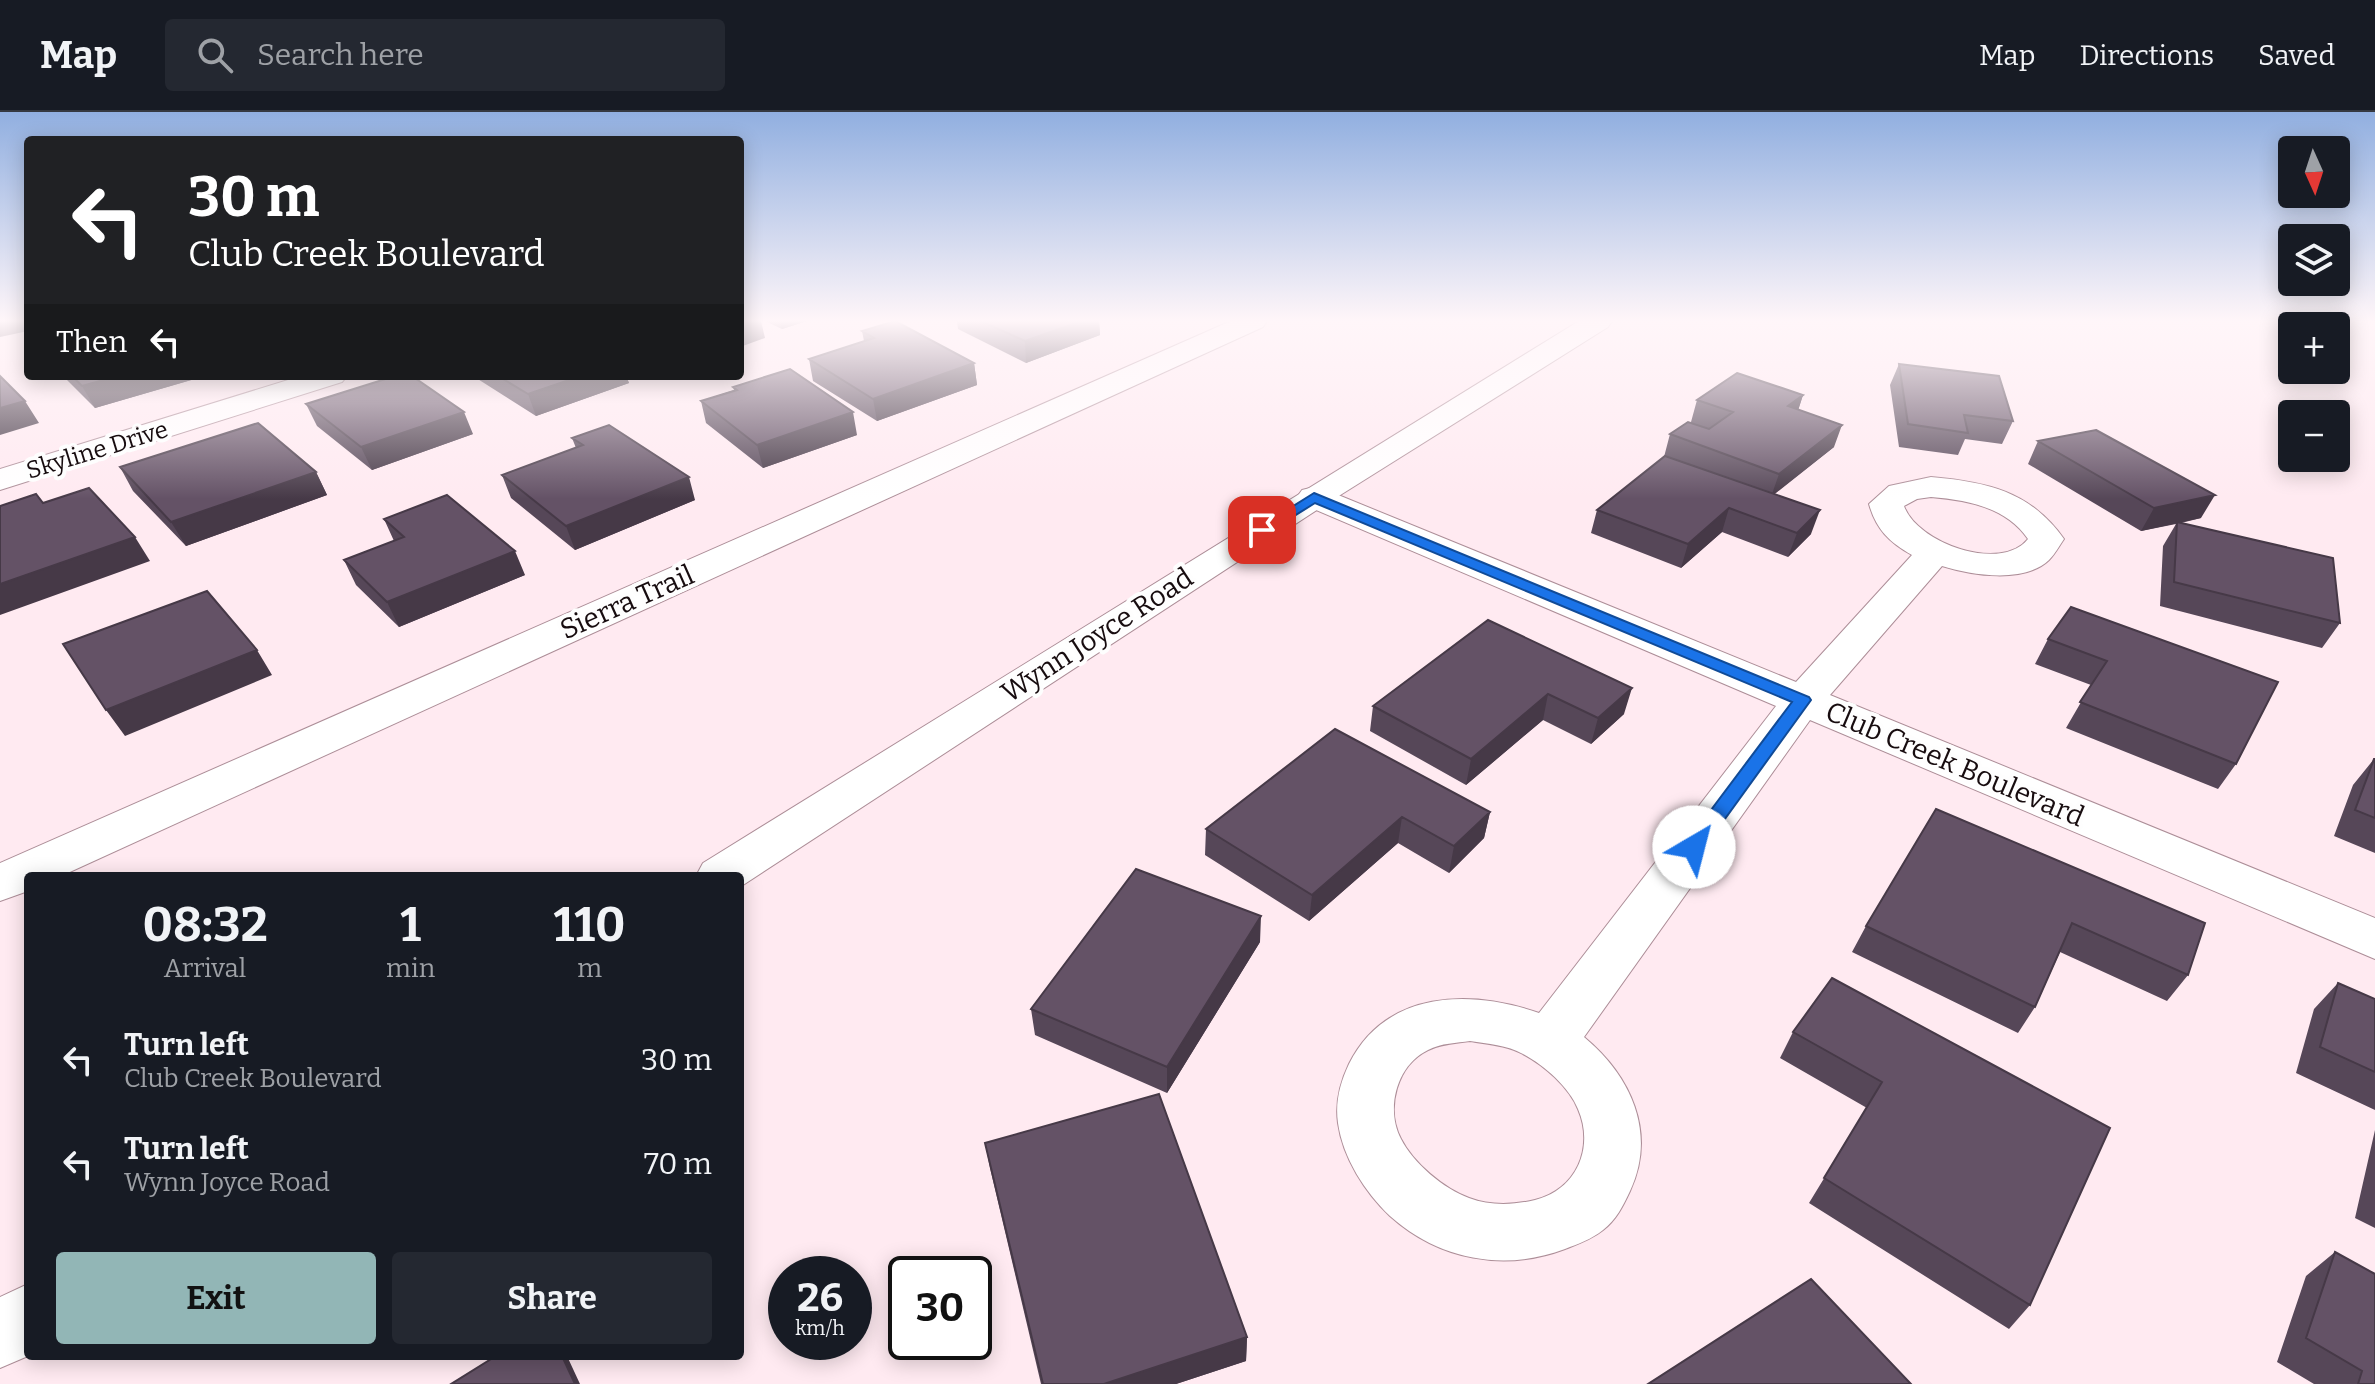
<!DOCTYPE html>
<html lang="en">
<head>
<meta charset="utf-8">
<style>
	body { margin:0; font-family:Bitter,serif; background:#242831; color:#f1f3f6; height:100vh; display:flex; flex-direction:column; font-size:30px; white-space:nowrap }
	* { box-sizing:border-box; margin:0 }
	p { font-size:26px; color:#9ea1a6 }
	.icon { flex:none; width:44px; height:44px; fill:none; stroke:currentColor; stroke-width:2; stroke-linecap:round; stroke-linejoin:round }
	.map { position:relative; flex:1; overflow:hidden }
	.side { position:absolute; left:24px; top:760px; width:720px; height:488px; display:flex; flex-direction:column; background:#171b24; border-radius:8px; box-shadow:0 4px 20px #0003 }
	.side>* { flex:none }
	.banner { position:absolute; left:24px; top:24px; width:720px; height:244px; border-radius:8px; box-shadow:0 4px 20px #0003; background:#202124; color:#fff; overflow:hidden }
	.needle { width:52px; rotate:177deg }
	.fabs { position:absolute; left:2278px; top:24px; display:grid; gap:16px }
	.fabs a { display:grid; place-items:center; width:72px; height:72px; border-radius:8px; background:#171b24; box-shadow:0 4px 20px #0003; font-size:40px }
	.speed { position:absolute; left:768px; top:1144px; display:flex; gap:16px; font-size:40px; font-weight:700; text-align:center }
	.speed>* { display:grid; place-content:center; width:104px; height:104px; border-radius:50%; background:#171b24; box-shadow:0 4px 20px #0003; line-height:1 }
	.speed small { font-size:20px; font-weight:400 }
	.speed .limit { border:4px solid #111; border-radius:12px; background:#fff; color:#111 }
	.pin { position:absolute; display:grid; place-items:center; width:68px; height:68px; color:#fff; margin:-34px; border-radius:16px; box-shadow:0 4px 12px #0006 }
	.me { position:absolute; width:88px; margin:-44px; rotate:37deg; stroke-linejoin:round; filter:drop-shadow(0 0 6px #0008) }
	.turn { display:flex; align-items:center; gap:28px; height:168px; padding:0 32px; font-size:36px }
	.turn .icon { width:104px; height:104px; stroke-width:2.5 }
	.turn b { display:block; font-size:56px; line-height:68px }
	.then { display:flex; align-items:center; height:76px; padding:0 32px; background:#0003; gap:16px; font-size:30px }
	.eta { display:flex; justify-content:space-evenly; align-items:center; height:136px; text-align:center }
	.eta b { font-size:48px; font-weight:700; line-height:56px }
	.button { display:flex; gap:16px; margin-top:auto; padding:16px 32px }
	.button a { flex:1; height:92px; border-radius:8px; background:#92b6b6; color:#111; font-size:32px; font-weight:700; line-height:92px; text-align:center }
	.button a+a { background:#242831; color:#f1f3f6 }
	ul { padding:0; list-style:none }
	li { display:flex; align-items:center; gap:24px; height:104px; padding:0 32px }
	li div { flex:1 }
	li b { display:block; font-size:30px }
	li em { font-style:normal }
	header { display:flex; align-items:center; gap:48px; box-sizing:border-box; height:112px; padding:0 40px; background:#171b24; border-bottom:2px solid #363941 }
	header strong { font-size:38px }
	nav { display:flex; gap:44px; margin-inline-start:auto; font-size:28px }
	.search { width:560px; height:72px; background:#242831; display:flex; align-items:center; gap:20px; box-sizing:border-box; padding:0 28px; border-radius:8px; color:#9ea1a6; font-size:30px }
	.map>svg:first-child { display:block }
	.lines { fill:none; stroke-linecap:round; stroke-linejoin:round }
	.street-casing { stroke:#ad8e98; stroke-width:2 }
	.secondary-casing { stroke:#ad8e98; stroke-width:2 }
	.street { fill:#fff; fill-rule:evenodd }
	.secondary { fill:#fff; fill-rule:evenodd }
	.wall { fill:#564758 }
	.shaded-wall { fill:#463947 }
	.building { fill:#645266; stroke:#463947; stroke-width:2 }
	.route { fill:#1a73e8; stroke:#114b97; stroke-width:2 }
	.labels { text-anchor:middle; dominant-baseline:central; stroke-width:8; stroke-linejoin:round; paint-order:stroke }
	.far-street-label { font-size:24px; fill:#170c0f; stroke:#fefefe }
	.street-label { font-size:28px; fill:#170c0f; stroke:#fefefe }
</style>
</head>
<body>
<header>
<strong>Map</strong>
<div class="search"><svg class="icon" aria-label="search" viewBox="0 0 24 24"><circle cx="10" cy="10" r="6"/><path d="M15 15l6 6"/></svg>Search here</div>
<nav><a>Map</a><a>Directions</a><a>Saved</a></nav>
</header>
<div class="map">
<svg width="2375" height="1272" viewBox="0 0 2375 1272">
	<rect width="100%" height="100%" fill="#ffeaf1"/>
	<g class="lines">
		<g class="street-casing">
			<path id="street" d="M 1231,209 L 1267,209 L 1263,215 L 61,764 L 28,764 L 28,779 L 0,789 L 0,751 Z
				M 301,264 L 347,264 L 342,270 L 0,378 L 0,357 Z
				M 1931,365 C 1987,370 2030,379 2064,427 C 2059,434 2055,442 2049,448 C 2024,472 1971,463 1942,454 L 1830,583 L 2375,806 L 2375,847 L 1810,608 L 1584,925 C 1631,964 1657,1021 1630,1079 C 1623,1094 1616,1108 1603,1118 C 1592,1127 1578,1132 1565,1137 C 1504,1160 1439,1148 1390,1104 C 1365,1080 1343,1046 1338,1011 C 1335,990 1340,971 1349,952 C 1386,878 1470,877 1539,901 L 1776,594 L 1302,392 L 1297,385 L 1302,378 L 1314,375 L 1326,378 L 1796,570 L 1912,443 C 1889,430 1876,417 1869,392 L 1889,374 ZM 1931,385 C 1967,388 2006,395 2028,427 C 2001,461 1917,431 1904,394 L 1917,387 ZM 1470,929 C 1488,932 1507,933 1523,942 C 1544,953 1569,975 1578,997 C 1595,1036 1576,1078 1535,1088 C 1514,1093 1490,1094 1469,1086 C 1444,1077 1413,1051 1401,1027 C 1385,996 1397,953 1428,938 C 1441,931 1457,931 1470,929 Z"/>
		</g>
		<g class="secondary-casing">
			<path id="secondary" d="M 1579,209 L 1612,209 L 1608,215 L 1326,392 L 740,775 L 740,764 L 696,764 L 703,751 Z
				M 28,1172 L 28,1244 L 0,1256 L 0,1185 Z"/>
		</g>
		<use href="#street" class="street"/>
		<use href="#secondary" class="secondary"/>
	</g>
	<path class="wall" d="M 765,209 L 807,209 L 782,217 Z
		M 957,209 L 1099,209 L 1100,223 L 1026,251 L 958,217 Z
		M 862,219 L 974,251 L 977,273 L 877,309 L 813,269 L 809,247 L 864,229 Z
		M 1899,252 L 2013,309 L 2002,332 L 1965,327 L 1958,343 L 1899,335 L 1890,273 Z
		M 63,264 L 205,264 L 95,296 Z
		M 473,264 L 626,264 L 629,271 L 536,304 Z
		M 733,275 L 857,323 L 763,356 L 706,311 L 701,289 L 734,278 Z
		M 1803,283 L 1798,298 L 1834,335 L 1774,382 L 1811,422 L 1788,445 L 1722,420 L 1681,456 L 1591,421 L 1597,398 L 1664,345 L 1670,322 L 1691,310 L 1697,288 Z
		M 306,292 L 473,322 L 372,358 L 317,314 Z
		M 572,326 L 695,388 L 575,438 L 511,386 L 502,363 L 576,336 Z
		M 2038,329 L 2201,406 L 2181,411 L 2340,511 L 2322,536 L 2160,494 L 2163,434 L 2176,412 L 2141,419 L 2028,352 Z
		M 120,355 L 316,360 L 327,383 L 186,434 L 133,379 Z
		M 384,407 L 525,463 L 399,515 L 356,473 L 344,448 L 394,429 Z
		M 2071,495 L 2236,652 L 2218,677 L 2066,616 L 2091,573 L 2035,552 L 2048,527 Z
		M 1488,508 L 1624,602 L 1591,632 L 1543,608 L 1466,673 L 1370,619 L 1373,594 Z
		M 2374,647 L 2375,647 L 2375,741 L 2334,724 L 2353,673 Z
		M 1936,697 L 2188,863 L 2167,889 L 2060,840 L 2035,895 L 2018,921 L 1852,840 L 1866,814 Z
		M 1490,700 L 1484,726 L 1449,761 L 1398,731 L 1309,809 L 1205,743 L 1206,717 Z
		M 1260,830 L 1167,981 L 1035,923 L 1031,897 Z
		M 1832,866 L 2030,1193 L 2009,1217 L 1809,1091 L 1867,996 L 1780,946 L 1793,920 Z
		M 2338,871 L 2375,887 L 2375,998 L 2296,961 L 2314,897 Z
		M 2375,1018 L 2375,1116 L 2355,1106 Z
		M 985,1031 L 1247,1225 L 1246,1249 L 1176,1272 L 1041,1272 L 990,1056 Z
		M 2335,1140 L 2375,1272 L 2314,1272 L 2277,1250 L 2306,1164 Z"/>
	<path class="shaded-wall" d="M 0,209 L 28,209 L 28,219 L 0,225 Z
		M 751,209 L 761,209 L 765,226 L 740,235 L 740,212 Z
		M 780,209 L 807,209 L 782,217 Z
		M 1082,209 L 1099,209 L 1100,223 L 1026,251 L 1025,229 Z
		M 974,251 L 977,273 L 877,309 L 873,287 Z
		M 118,264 L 205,264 L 95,296 L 82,274 Z
		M 581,264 L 626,264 L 629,271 L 536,304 L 528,282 Z
		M 1803,283 L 1796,305 L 1788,294 Z
		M 25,289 L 39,311 L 0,323 L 0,296 Z
		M 464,300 L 473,322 L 372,358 L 361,335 Z
		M 853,300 L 857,323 L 763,356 L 757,333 Z
		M 1842,313 L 1834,335 L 1771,385 L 1779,362 Z
		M 316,360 L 327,383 L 186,434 L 171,410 Z
		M 689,365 L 695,388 L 575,438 L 566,414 Z
		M 2215,383 L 2201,406 L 2141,419 L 2154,396 Z
		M 1729,396 L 1722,420 L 1681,456 L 1688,432 Z
		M 1820,398 L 1811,422 L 1788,445 L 1797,421 Z
		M 135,425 L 150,449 L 0,503 L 0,472 Z
		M 515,439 L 525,463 L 399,515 L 387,490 Z
		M 257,538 L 272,563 L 125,624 L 106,598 Z
		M 1632,576 L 1624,602 L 1591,632 L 1598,606 Z
		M 1548,582 L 1543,608 L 1466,673 L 1471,647 Z
		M 1490,700 L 1484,726 L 1449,761 L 1454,734 Z
		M 1402,705 L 1398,731 L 1309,809 L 1312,783 Z
		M 1261,804 L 1260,830 L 1167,981 L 1167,955 Z
		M 1247,1225 L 1246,1249 L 1176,1272 L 1104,1272 Z
		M 562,1244 L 567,1244 L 580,1272 L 575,1272 Z"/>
	<path class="building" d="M 740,209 L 751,209 L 740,212 Z
		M 895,209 L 974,251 L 873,287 L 809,247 L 874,226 L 862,219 Z
		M 981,209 L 1082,209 L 1025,229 Z
		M 1899,252 L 1999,264 L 2013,309 L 1964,303 L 1968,321 L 1908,312 Z
		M 790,257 L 853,300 L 757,333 L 701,289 L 737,278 L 733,275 Z
		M 1737,261 L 1803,283 L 1788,294 L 1842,313 L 1779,362 L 1670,322 L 1688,310 L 1709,317 L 1733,300 L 1697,288 Z
		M 0,264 L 25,289 L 0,296 Z
		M 72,264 L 118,264 L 82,274 Z
		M 395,264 L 412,264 L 464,300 L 361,335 L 306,292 Z
		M 498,264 L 581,264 L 528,282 Z
		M 258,311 L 316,360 L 171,410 L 120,355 Z
		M 609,313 L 689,365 L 566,414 L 502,363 L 583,333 L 572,326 Z
		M 2096,318 L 2215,383 L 2154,396 L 2038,329 Z
		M 1665,344 L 1820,398 L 1797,421 L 1729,396 L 1688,432 L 1597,398 Z
		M 89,376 L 135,425 L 0,472 L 0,394 L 36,382 L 43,391 Z
		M 447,383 L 515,439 L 387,490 L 344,448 L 404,425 L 384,407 Z
		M 2177,410 L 2333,446 L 2340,511 L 2174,470 Z
		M 207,479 L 257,538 L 106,598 L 63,532 Z
		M 2071,495 L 2278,570 L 2236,652 L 2080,590 L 2107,549 L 2048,527 Z
		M 1488,508 L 1632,576 L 1598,606 L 1548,582 L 1471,647 L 1373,594 Z
		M 1335,617 L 1490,700 L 1454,734 L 1402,705 L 1312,783 L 1206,717 Z
		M 2374,647 L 2375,647 L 2375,706 L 2355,698 Z
		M 1936,697 L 2205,811 L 2188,863 L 2072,811 L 2035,895 L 1866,814 Z
		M 1136,757 L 1261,804 L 1167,955 L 1031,897 Z
		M 1832,866 L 2110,1016 L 2030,1193 L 1824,1066 L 1882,970 L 1793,920 Z
		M 2338,871 L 2375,887 L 2375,960 L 2320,935 Z
		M 1159,982 L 1247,1225 L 1104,1272 L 1043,1272 L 985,1031 Z
		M 2335,1140 L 2375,1162 L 2375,1272 L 2358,1272 L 2362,1259 L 2306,1226 Z
		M 1811,1167 L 1911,1272 L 1648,1272 Z
		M 496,1244 L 562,1244 L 575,1272 L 451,1272 Z"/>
	<linearGradient id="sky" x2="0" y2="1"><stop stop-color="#91afe0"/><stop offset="0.54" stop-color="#fff6f9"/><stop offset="1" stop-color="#fff6f9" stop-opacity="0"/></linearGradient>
	<rect width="2375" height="387" fill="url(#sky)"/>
	<path class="route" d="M 1314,381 L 1809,585 L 1811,588 L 1701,740 L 1687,740 L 1684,735 L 1687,730 L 1792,590 L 1315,391 L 1267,421 L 1257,421 L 1255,418 Z"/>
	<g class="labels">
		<g class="far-street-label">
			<text transform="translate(97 338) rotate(-17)">Skyline Drive</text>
		</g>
		<g class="street-label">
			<text transform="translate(627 490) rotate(-24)">Sierra Trail</text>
			<text transform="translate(1097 523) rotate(-33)">Wynn Joyce Road</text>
			<text transform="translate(1955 652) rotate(23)">Club Creek Boulevard</text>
		</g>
	</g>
</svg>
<div class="fabs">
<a><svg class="needle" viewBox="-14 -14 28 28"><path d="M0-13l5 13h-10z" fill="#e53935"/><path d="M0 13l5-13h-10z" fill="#9ea1a6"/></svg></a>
<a><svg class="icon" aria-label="layers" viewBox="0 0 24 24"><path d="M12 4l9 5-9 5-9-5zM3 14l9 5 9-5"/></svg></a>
<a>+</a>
<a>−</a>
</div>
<div class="speed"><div>26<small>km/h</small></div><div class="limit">30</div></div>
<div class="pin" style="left:1262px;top:418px;background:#d93025"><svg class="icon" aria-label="arrive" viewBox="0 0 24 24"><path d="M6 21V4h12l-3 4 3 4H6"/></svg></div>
<svg class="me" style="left:1694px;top:735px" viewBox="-20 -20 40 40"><circle r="19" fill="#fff"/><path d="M0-13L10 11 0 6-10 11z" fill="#1a73e8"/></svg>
<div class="banner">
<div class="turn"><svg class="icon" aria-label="left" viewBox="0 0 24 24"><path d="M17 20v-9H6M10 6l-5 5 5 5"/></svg><div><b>30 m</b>Club Creek Boulevard</div></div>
<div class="then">Then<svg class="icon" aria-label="left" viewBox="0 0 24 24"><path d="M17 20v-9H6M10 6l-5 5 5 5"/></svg></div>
</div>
<section class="side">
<div class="eta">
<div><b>08:32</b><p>Arrival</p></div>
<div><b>1</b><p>min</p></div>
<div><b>110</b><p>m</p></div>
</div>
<ul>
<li><svg class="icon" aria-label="left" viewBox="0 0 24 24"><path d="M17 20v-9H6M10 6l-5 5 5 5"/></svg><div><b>Turn left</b><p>Club Creek Boulevard</p></div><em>30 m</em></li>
<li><svg class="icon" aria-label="left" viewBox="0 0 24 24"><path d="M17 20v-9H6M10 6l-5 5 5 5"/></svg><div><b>Turn left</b><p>Wynn Joyce Road</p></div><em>70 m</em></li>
</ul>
<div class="button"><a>Exit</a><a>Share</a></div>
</section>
</div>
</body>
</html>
